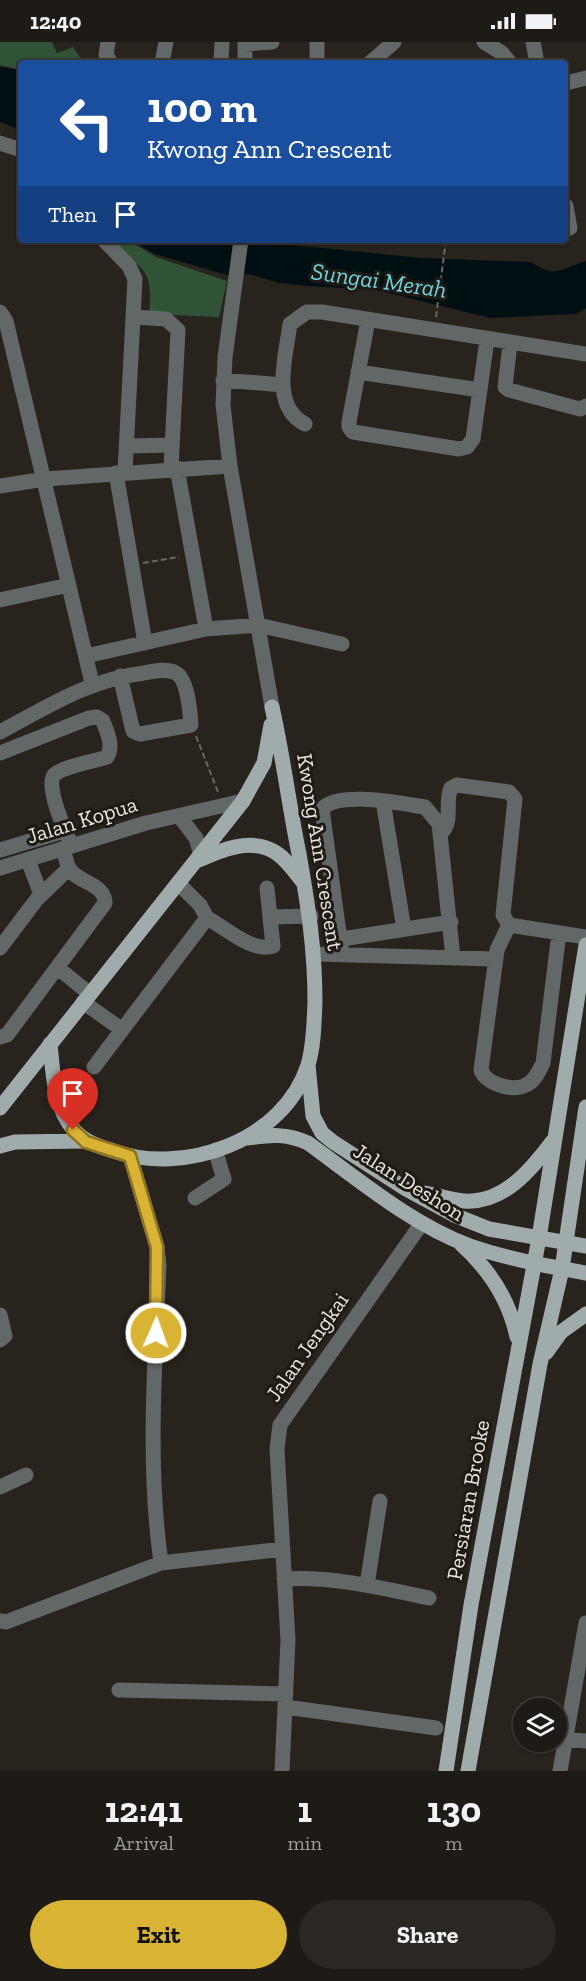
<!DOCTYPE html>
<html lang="en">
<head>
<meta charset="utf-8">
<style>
	body { margin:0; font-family:"Zilla Slab",serif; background:#2b2722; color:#f1f3f6; height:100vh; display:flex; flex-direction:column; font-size:22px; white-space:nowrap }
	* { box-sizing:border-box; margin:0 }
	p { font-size:20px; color:#a1a1a0 }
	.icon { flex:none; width:33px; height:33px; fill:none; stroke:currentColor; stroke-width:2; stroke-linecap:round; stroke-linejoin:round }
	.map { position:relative; height:1729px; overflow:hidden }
	.panel { display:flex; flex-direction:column; background:#1e1a15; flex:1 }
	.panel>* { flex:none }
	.banner { position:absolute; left:18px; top:18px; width:550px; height:183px; border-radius:6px; box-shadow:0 2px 4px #0004,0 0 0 2px #3c3834; background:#1a4fa0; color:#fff; overflow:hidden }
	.tools { position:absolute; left:513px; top:1656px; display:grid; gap:12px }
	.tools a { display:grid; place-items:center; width:54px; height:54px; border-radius:50%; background:#1e1a15; box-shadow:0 2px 4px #0004,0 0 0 2px #3c3834; font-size:30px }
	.pin { position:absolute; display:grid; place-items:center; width:51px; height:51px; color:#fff; margin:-62px -26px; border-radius:50% 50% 50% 0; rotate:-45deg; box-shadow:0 0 6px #0007 }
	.pin .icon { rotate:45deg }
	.me { position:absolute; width:66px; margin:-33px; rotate:2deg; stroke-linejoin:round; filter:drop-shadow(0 0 4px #0008) }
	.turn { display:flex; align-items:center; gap:21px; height:126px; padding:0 30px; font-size:27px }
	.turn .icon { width:78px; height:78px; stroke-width:2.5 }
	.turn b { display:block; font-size:42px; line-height:51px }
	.then { display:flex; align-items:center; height:57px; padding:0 30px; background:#0003; gap:12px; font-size:22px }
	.eta { display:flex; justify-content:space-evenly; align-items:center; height:102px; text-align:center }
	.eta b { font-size:36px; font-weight:800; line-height:42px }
	.primary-button { display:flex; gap:12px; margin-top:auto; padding:12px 30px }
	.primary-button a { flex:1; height:69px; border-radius:36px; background:#d9b334; color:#111; font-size:24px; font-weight:800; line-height:69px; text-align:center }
	.primary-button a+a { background:#2b2722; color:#f1f3f6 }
	.status { display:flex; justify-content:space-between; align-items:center; height:42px; padding:0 30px; background:#1e1a15; direction:ltr }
	.status svg { height:16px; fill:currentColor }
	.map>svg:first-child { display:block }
	.green { fill:#305337 }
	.water { fill:#001012 }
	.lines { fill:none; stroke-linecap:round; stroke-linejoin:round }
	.path { stroke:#6c6861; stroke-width:2; stroke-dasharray:6 3; stroke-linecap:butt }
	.minor { stroke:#626768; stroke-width:15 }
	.major { stroke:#a0acac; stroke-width:15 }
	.route-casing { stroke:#8d7422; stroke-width:15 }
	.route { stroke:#d9b334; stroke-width:10 }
	.labels { text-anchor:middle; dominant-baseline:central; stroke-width:6; stroke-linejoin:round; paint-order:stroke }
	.street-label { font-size:22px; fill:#e8e4df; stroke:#1f1a13 }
	.water-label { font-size:24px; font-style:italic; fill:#6cd4df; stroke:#1f1a13 }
</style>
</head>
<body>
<div class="status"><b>12:40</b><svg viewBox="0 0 49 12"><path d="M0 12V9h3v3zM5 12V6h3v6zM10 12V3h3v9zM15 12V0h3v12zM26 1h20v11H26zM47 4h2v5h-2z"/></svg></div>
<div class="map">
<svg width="586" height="1729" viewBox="0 0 586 1729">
	<rect width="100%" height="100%" fill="#28231c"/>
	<path class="green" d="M 0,0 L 52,0 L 57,11 L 73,5 L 84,21 L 21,21 L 21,28 L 0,23 Z
		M 107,198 L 128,198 L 156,215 L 227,239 L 219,275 L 149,272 C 154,222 141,228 107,198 Z"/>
	<path class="water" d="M 0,25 L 21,28 L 21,88 L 0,80 Z
		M 131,198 L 243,198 L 421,216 L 531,220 C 555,237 561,227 586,219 L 586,266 L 576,272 L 491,276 L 376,248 L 307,244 L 279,241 L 249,232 L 227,233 L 155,212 Z"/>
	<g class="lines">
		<path class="path" d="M 436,275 L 446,198
			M 143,521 L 179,515
			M 196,694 L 218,750"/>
		<path class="minor" d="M 108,0 L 106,13 L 111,21
			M 245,0 L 245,21
			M 317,0 L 317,21
			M 484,0 L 502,11 L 510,21
			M 533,0 L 537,21
			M 245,2 L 272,0
			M 162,21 L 166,0
			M 221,21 L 222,0
			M 370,21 L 394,0
			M 566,41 L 586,36
			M 0,101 L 21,108
			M 566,164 L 570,186
			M 104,198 L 129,224 L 135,237 L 125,430
			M 241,198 L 225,315 L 223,363 L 230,424 L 272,665
			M 0,270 L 6,279 L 92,641
			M 134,275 L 166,277 L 178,288 L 171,426
			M 368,278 L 349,380 L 349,385 L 353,390 L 459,407 L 467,405 L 473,397 L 487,298
			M 510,302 L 505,345 L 509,348 L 580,367 L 586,364
			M 358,330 L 480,348
			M 223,338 L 283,343
			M 305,382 C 270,364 286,313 290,282 L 307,270 L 322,270 L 586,312
			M 127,404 L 172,403
			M 177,426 L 206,587
			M 116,431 L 145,601
			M 0,444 L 45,437 L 230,424
			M 0,558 L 69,543
			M 86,614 L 206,587 L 258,583 L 342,602
			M 0,690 C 49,664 88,638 144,631 C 154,629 167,626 176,631 C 188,638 190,670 191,683 L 140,692 L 133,689 L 120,634
			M 0,711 L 89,676 L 97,675 L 103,679 C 107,690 114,704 107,715 C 96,719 61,725 54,733 C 45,744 66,792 72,804
			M 383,759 L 404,887
			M 179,774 L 196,796 L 201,813
			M 441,791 C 454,779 444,761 451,746 L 457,743 L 509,750 L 515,757 L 503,873 L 509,883
			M 0,808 L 64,789
			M 28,818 L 41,853
			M 0,826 L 146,781 L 243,759
			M 272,875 L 311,874
			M 207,876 C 225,885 252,911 273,904 L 267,846
			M 509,883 L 497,908 L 481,1028 C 486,1042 513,1050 526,1043 C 535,1039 539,1029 543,1021 L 559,891
			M 509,883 L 586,895
			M 342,897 L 451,880
			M 0,906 L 37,857 L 69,826
			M 315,912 L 495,917
			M 342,912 L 322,767 C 338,748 403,762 425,765 L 439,782 L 453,916
			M 58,926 L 90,952
			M 83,960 L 121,987
			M 0,995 L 7,993 L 105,861 C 105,841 77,841 69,826 C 66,821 65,813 64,807
			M 94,1025 L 207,876 L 200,863 L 178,841
			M 130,1114 L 157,1205 L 159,1223 C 155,1323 147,1421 161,1521
			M 195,1156 L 224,1137 L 215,1108
			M 0,1273 L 5,1294 L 0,1298
			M 0,1445 L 26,1433
			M 284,1537 C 333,1534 382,1546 429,1556
			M 367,1543 L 380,1459
			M 0,1579 L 6,1580 L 161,1521 L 283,1507
			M 119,1648 L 286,1652
			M 286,1665 L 436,1686
			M 566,1697 L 586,1699
			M 282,1729 L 288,1598 L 277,1407 L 280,1383 L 422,1181
			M 560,1729 L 586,1581"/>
		<path class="major" d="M 199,818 C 221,808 250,796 273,809 C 285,815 294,829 303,840
			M 50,1002 C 53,1032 54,1065 74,1088 C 85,1100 98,1104 113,1109 C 184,1134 284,1099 308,1023 C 314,1003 314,980 315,960 C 315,907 308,863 299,812 C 289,763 283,714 272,665
			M 308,1023 L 313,1074 L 322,1091 L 333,1100 L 406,1147 L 454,1173 L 489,1187 L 586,1204
			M 0,1066 L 243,759 L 264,721 L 271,683
			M 247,1096 C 270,1093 286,1091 308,1101 C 359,1138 411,1182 470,1204 C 508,1217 547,1224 586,1231
			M 0,1104 L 15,1100 L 86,1099
			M 423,1151 C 437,1153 451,1158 464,1159 C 503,1162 531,1128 552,1100
			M 461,1202 C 490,1228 509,1257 517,1295
			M 546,1311 L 561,1290 L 586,1272
			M 446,1729 L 471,1563 L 539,1196 L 586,903
			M 468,1729 L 540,1322 L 562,1227 L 586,1065"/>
	</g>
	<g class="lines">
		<g class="route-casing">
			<path id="route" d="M 73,1088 L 86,1100 L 130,1114 L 157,1205 L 156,1291"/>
		</g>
		<use href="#route" class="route"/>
	</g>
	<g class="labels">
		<g class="street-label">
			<text transform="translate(82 778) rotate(-17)">Jalan Kopua</text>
			<text transform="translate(320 810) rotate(81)">Kwong Ann Crescent</text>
			<text transform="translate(409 1140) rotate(32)">Jalan Deshon</text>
			<text transform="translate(307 1305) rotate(-55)">Jalan Jengkai</text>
			<text transform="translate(468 1458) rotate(-80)">Persiaran Brooke</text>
		</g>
		<g class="water-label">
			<text transform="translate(379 238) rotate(8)">Sungai Merah</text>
		</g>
	</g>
</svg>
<div class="tools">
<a><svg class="icon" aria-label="layers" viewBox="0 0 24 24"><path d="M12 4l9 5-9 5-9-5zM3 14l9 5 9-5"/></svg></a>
</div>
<div class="pin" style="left:73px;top:1088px;background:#d93025"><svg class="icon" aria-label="arrive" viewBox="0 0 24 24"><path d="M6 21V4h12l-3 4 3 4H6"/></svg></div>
<svg class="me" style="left:156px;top:1291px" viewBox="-20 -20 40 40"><circle r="17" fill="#d9b334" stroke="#fff" stroke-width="3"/><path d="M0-11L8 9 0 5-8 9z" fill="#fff"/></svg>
<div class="banner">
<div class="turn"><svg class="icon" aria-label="left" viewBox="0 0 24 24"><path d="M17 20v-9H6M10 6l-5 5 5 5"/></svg><div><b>100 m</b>Kwong Ann Crescent</div></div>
<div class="then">Then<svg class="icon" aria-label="arrive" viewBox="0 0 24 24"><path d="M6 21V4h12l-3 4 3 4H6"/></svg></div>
</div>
</div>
<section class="panel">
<div class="eta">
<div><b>12:41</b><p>Arrival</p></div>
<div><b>1</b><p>min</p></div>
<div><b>130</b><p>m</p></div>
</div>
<div class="primary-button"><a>Exit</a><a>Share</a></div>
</section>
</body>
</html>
